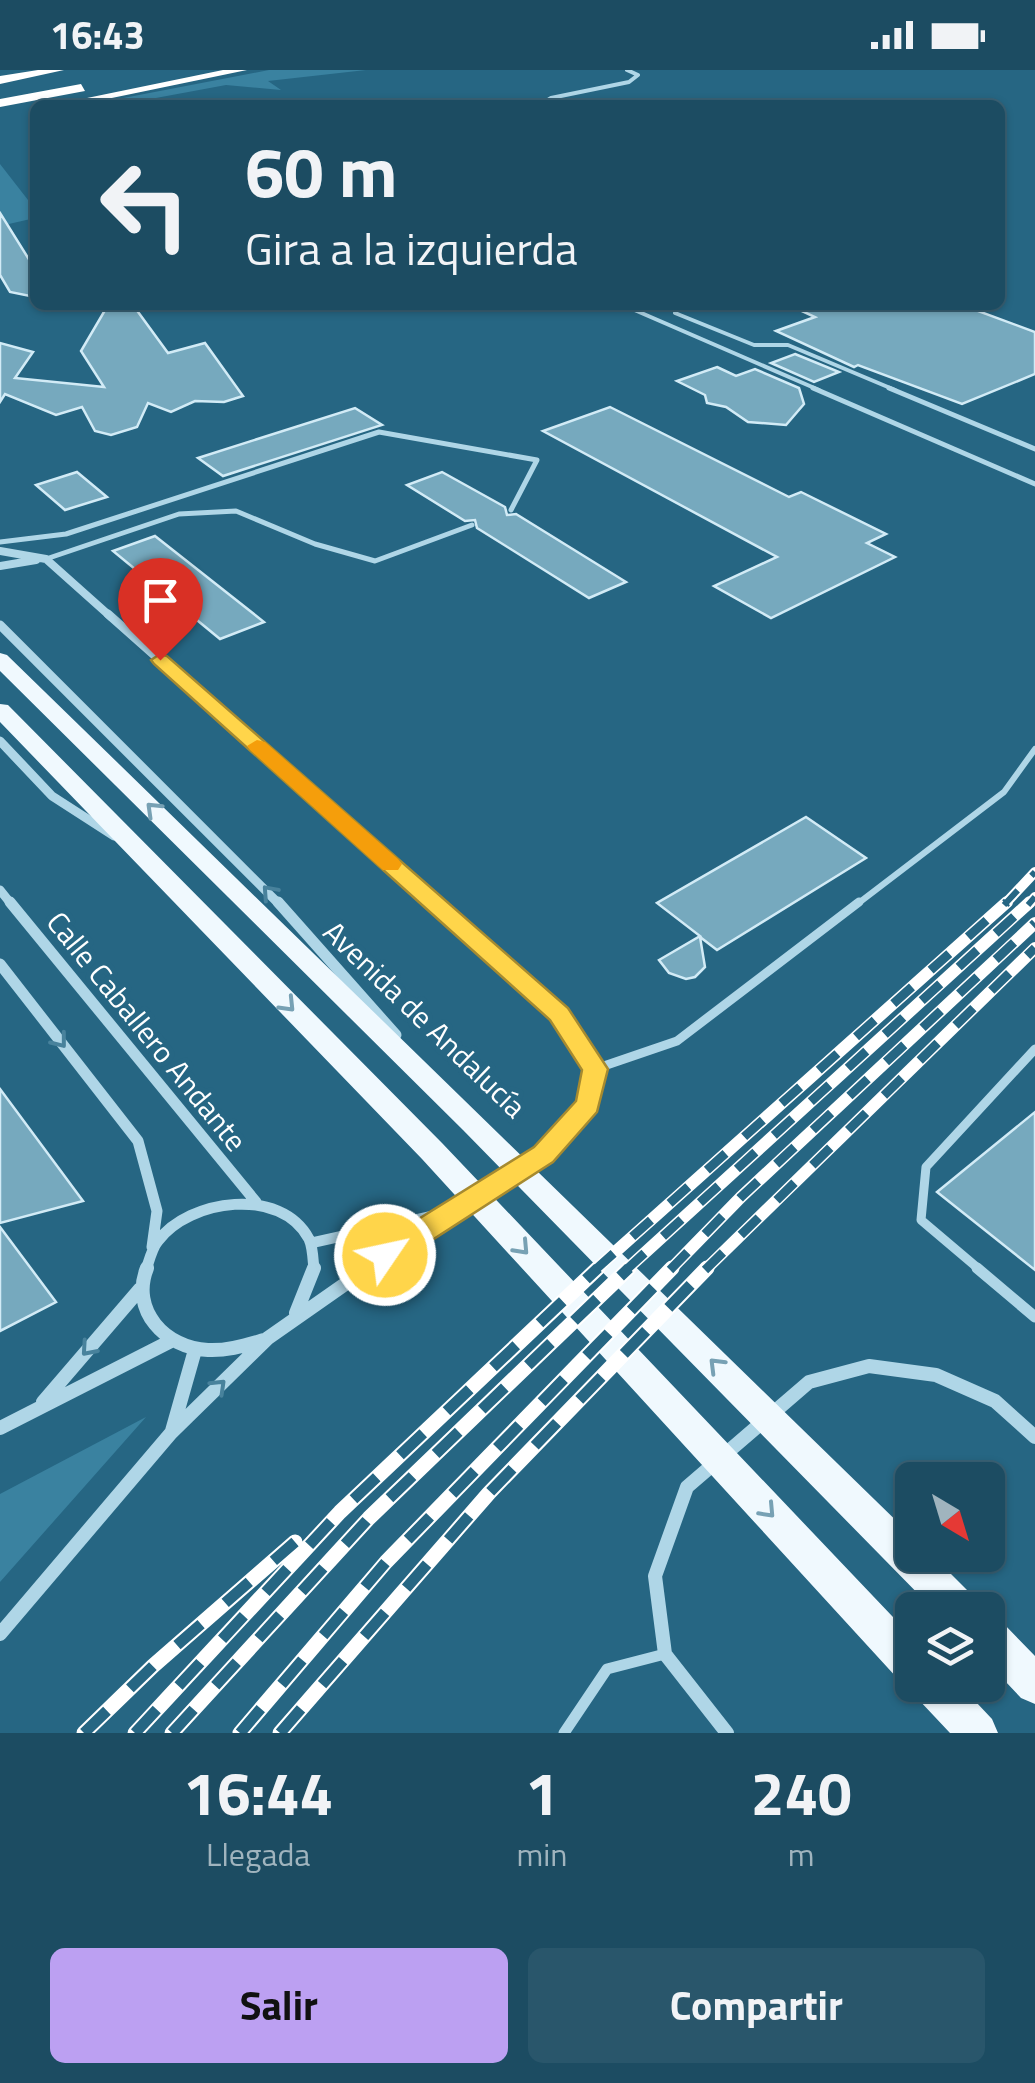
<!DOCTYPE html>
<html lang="es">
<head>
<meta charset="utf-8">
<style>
	body { margin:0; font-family:"Titillium Web",sans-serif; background:#29566b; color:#f1f3f6; height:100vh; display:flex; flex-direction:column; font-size:38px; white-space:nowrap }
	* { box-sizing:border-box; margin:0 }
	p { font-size:32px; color:#a0b4be }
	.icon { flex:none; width:55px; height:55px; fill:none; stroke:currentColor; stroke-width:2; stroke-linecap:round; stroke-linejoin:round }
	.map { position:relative; height:1663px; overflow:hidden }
	.details { display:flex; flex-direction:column; background:#1c4c62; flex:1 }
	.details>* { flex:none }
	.top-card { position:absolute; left:30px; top:30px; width:975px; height:210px; border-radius:15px; box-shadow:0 2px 8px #0004,0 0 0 2px #3a6377; background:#1c4c62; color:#f1f3f6; overflow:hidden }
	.needle { width:65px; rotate:142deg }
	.fabs { position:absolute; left:895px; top:1392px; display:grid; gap:20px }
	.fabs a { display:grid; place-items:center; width:110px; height:110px; border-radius:15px; background:#1c4c62; box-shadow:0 2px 8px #0004,0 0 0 2px #3a6377; font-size:50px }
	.pin { position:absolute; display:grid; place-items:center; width:85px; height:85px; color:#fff; margin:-102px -42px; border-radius:50% 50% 50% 0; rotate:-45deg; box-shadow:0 0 10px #0007 }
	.pin .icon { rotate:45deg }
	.me { position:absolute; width:110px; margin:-55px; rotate:56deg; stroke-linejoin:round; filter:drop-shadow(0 0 8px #0008) }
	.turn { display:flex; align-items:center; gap:35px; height:210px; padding:0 50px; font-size:45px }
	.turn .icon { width:130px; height:130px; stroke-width:2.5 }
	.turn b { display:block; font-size:70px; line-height:85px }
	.eta { display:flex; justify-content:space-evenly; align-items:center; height:170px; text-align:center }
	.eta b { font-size:60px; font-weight:700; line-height:70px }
	.primary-button { display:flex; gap:20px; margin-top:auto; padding:20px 50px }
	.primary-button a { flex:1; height:115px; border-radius:15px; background:#bca0f2; color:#111; font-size:40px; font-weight:700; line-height:115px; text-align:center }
	.primary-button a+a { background:#29566b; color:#f1f3f6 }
	.status { display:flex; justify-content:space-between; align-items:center; height:70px; padding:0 50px; background:#1c4c62; direction:ltr }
	.status svg { height:28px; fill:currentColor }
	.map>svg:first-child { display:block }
	.green { fill:#3a82a0 }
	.building { fill:#76a9be; stroke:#d2ebf6; stroke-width:2.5 }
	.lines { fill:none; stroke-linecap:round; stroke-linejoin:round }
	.service-far4 { stroke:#afd6e7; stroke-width:4 }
	.service-far3 { stroke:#afd6e7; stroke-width:5 }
	.service-far2 { stroke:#afd6e7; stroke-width:6 }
	.service-far1 { stroke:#afd6e7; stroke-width:9 }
	.service { stroke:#afd6e7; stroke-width:11 }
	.minor-far4 { stroke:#afd6e7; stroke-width:4 }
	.minor-far3 { stroke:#afd6e7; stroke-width:8 }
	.minor-far2 { stroke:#afd6e7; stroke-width:9 }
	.minor-far1 { stroke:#afd6e7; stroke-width:11 }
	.minor { stroke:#afd6e7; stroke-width:14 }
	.primary { fill:#f0f9fe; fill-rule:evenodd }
	.motorway { fill:#fff; fill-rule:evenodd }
	.rail-far2-casing { stroke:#fff; stroke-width:10 }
	.rail-far1-casing { stroke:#fff; stroke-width:12 }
	.rail-casing { stroke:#fff; stroke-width:15 }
	.rail-far2 { stroke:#266683; stroke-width:6; stroke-dasharray:20; stroke-linecap:butt }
	.rail-far1 { stroke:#266683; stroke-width:9; stroke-dasharray:25; stroke-linecap:butt }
	.rail { stroke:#266683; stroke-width:11; stroke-dasharray:32; stroke-linecap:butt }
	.oneway { stroke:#77a1b4 }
	.oneway2 { stroke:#48829c }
	.route { fill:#ffd54a; stroke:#a68a30; stroke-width:2.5 }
	.slow { fill:#f59e0b }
	.labels { text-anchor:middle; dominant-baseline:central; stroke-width:10; stroke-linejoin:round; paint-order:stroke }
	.street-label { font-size:30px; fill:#fff; stroke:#266683 }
</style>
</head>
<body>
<div class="status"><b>16:43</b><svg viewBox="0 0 49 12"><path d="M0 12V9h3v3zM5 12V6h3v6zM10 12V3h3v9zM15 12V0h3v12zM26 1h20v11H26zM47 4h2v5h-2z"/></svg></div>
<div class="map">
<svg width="1035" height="1663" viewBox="0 0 1035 1663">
	<rect width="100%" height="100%" fill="#266683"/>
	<path class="green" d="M 269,0 L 366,0 L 268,11 L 281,20 L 226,15 L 118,35 L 87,35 Z
		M 0,94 L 35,139 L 35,148 L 0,156 Z
		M 146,1347 L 0,1512 L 0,1424 Z"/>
	<path class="building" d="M 0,143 L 35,199 L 35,227 L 10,222 L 0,205 Z
		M 108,235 L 133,235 L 168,283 L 205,273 L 243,326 L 224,332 L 195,331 L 171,342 L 148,333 L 137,357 L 111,365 L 95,361 L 82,337 L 56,345 L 5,324 L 0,332 L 0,273 L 33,282 L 15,308 L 104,317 L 81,281 Z
		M 789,235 L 962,235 L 1035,262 L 1035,304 L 962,334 L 858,295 L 854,297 L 776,261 L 815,247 Z
		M 795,284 L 839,302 L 814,312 L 771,293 Z
		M 717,297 L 736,306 L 755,299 L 799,318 L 804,334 L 786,355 L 748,352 L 726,337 L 707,333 L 705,325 L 677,311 Z
		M 610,337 L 789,427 L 801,422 L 886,464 L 867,473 L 895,487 L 771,548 L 714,516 L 777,487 L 543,361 Z
		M 355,338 L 382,355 L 223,406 L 198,388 Z
		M 77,402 L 107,427 L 65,440 L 36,415 Z
		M 442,402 L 505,437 L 507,445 L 516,444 L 626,512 L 589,528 L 477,458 L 475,450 L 465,451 L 407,415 Z
		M 155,466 L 264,552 L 220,569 L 113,481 Z
		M 806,747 L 866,788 L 717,880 L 700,867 L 705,897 L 695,907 L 686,909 L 669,903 L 659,890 L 700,866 L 657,833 Z
		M 0,1019 L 83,1131 L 0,1153 Z
		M 1035,1042 L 1035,1200 L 937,1122 Z
		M 0,1157 L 56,1232 L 0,1261 Z"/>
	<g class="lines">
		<path class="service-far4" d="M 730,35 L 739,33
			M 623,235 L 819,320
			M 681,235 L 675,243 L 754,275 L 788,275 L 895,320"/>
		<path class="service-far3" d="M 813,318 L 1035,414
			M 889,318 L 1035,379
			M 0,472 L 66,464 L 379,362 L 537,390 L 511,440
			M 46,489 L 179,444 L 236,441 L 315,474 L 375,491 L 472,455"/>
		<path class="service-far2" d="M 856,835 L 1004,722 L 1035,679"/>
		<path class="service-far1" d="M 595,999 L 677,971 L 859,832
			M 980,1200 L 921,1150 L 926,1097 L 1035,979"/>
		<path class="service" d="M 977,1198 L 1035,1247
			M 564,1663 L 607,1599 L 665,1584"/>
		<path class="minor-far4" d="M 540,35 L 551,28 L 629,12 L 638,5 L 627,0"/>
		<path class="minor-far3" d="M 0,481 L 46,489 L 111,547
			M 0,496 L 36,490"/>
		<path class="minor-far2" d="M 108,544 L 436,835
			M 0,555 L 280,835
			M 0,671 L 52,726 L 114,766
			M 0,820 L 12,835"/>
		<path class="minor-far1" d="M 10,832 L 256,1132
			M 278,832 L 396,965
			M 0,894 L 138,1071 L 157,1141 L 152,1177
			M 311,1173 L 437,1145
			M 146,1200 C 149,1191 152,1178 158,1171 C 189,1129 281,1116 309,1169 C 313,1177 313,1191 314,1200
			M 365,1200 L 446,1143 L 544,1085 L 588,1035 L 595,999 L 559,944 L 433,832"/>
		<path class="minor" d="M 147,1198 C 130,1240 165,1278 208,1280 C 227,1281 246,1275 264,1270
			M 296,1243 L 314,1198
			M 43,1332 L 140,1219
			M 0,1358 L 171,1271
			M 172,1361 L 195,1280
			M 0,1564 L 171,1363 L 268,1268 L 368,1198
			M 727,1663 L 665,1584 L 655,1506 L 687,1417 L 809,1312 L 869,1296 L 936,1305 L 995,1331 L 1035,1367"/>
		<path class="primary" d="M 0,583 L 7,585 L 912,1466 L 912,1485 L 932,1485 L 974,1527 L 980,1540 L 934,1540 L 463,1060 L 0,601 Z
			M 0,634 L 8,635 L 442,1073 L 912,1567 L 912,1614 L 898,1609 L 422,1089 L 0,652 Z
			M 988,1547 L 1002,1552 L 1035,1586 L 1035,1634 L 1021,1628 L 988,1593 Z
			M 912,1615 L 960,1615 L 992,1649 L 998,1663 L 950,1663 L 918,1629 Z"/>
		<path class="motorway" d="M 38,0 L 64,0 L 0,14 L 0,6 Z
			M 223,0 L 247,0 L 78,35 L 53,35 Z
			M 81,14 L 85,21 L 0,37 L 0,29 Z"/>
		<g class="rail-far2-casing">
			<path id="rail-far2" d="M 1004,835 L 1035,802
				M 1028,835 L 1035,827"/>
		</g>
		<g class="rail-far1-casing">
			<path id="rail-far1" d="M 595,1200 L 1007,832
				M 626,1200 L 1030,832
				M 670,1200 L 741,1127 L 1035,853
				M 705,1200 L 1035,878"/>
		</g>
		<g class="rail-casing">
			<path id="rail" d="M 84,1663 L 153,1596 L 295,1472
				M 135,1663 L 340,1442 L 598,1198
				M 172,1663 L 369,1448 L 629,1198
				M 240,1663 L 386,1492 L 672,1198
				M 280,1663 L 489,1423 L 707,1198"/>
		</g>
		<use href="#rail-far2" class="rail-far2"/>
		<use href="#rail-far1" class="rail-far1"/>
		<use href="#rail" class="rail"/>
	</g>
	<defs><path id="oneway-chevron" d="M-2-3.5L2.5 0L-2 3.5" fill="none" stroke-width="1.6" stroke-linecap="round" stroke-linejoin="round" transform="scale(2.5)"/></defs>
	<g class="oneway">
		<use href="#oneway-chevron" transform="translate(153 739) rotate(-136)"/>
		<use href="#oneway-chevron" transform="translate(288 935) rotate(46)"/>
		<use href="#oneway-chevron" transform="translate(522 1178) rotate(47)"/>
		<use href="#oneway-chevron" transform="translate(716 1295) rotate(-135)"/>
		<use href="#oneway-chevron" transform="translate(768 1441) rotate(47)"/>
	</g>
	<g class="oneway2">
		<use href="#oneway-chevron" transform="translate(269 822) rotate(-132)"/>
		<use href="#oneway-chevron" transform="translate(60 971) rotate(52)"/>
		<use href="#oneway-chevron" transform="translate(88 1279) rotate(131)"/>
		<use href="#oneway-chevron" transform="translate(219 1316) rotate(-44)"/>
	</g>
	<path class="route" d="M 160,584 L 167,586 L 568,938 L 608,999 L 597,1042 L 553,1092 L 395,1194 L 385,1197 L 375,1194 L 371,1185 L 375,1176 L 534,1077 L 576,1031 L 582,1000 L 550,950 L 154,594 L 151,590 Z"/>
	<path class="slow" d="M 257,670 L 265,672 L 398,789 L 402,794 L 398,800 L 383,800 L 250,680 L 247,676 Z"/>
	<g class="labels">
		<g class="street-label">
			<text transform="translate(425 949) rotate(44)">Avenida de Andalucía</text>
			<text transform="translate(147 961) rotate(51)">Calle Caballero Andante</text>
		</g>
	</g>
</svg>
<div class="fabs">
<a><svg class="needle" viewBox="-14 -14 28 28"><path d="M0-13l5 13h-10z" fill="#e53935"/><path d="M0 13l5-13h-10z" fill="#a0b4be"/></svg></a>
<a><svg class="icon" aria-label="layers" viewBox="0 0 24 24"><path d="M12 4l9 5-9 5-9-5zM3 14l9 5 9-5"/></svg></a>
</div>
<div class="pin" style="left:160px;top:590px;background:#d93025"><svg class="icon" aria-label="arrive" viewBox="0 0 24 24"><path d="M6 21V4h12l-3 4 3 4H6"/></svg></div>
<svg class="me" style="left:385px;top:1185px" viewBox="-20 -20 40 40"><circle r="17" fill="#ffd54a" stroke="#fff" stroke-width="3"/><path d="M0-11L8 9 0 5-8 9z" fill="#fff"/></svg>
<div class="top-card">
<div class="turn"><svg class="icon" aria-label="left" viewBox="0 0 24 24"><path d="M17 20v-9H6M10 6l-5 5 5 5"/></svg><div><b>60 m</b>Gira a la izquierda</div></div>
</div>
</div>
<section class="details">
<div class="eta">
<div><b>16:44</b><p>Llegada</p></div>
<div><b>1</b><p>min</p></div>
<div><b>240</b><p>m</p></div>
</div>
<div class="primary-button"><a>Salir</a><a>Compartir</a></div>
</section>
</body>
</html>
